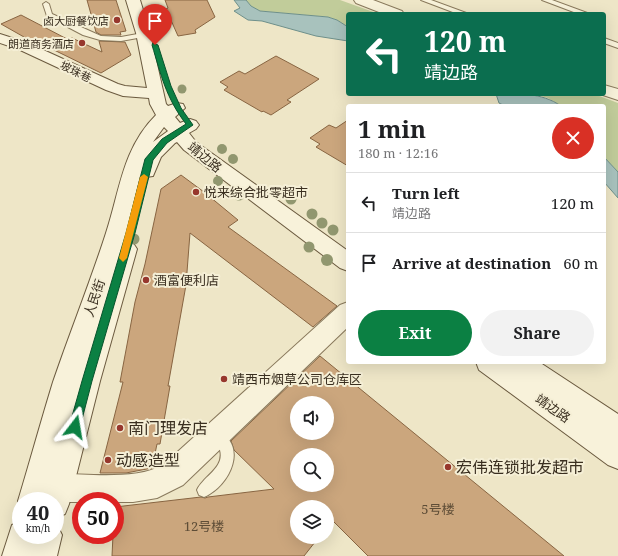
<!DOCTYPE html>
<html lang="en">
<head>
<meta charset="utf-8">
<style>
	body { margin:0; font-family:"Noto Serif","Noto Sans SC",serif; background:#f2f2f2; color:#202124; height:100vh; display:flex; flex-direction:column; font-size:15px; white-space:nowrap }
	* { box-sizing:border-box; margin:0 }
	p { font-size:13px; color:#757577 }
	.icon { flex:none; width:22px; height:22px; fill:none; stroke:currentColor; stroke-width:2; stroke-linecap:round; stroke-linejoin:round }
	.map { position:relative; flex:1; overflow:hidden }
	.side { position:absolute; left:346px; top:104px; width:260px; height:260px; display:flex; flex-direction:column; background:#fff; border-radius:4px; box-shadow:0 4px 16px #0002 }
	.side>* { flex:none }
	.guide { position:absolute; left:346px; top:12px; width:260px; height:84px; border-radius:4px; box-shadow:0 4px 16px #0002; background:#0b6e4f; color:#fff; overflow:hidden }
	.buttons { position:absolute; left:290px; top:396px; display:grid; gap:8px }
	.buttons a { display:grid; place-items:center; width:44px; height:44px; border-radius:50%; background:#fff; box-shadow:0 4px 16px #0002; font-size:20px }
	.speed { position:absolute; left:12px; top:492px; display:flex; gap:8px; font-size:20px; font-weight:700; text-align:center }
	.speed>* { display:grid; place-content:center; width:52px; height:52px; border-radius:50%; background:#fff; box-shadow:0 4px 16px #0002; line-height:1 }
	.speed small { font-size:10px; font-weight:400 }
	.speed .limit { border:6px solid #d22; background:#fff; color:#111 }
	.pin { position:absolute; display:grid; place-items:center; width:34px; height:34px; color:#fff; margin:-41px -17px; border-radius:50% 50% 50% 0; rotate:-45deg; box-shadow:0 0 4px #0007 }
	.pin .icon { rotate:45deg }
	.me { position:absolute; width:44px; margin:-22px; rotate:14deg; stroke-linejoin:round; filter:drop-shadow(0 0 3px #0008) }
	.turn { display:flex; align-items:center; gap:14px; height:84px; padding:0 12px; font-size:18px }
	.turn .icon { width:52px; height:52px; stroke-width:2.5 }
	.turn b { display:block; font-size:28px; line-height:34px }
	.round { display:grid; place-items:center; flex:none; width:42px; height:42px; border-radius:21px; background:#f2f2f2 }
	.headline { display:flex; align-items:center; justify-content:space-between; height:68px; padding:0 12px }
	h1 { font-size:24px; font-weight:700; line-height:30px }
	.action { display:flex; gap:8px; margin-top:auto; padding:8px 12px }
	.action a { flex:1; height:46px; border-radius:24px; background:#0b8043; color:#fff; font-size:16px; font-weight:700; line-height:46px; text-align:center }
	.action a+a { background:#f2f2f2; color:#202124 }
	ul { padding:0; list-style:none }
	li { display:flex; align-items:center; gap:12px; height:60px; padding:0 12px; border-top:1px solid #e0e0e0 }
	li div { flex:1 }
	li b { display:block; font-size:15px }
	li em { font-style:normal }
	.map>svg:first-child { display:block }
	.green { fill:#c1cc9a }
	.water { fill:#a8c2bd; stroke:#6e908b }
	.building { fill:#cba67d; stroke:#886542; fill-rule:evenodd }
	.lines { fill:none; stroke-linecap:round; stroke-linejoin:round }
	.lane-casing { stroke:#89795c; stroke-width:2 }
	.street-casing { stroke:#89795c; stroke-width:2 }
	.secondary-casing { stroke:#6b5a3f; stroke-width:2 }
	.lane { fill:#f8f2da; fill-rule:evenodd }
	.street { fill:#f8f2da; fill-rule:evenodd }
	.secondary { fill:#f8f2da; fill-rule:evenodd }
	.tree { fill:#91976f }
	.route { fill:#0b8043; stroke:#07532c }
	.slow { fill:#f59e0b }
	.poi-dot { fill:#97372d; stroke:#f5efd6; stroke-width:1.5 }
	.labels { text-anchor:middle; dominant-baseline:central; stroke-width:4; stroke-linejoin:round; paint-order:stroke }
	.far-poi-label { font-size:11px; fill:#3a2f20; stroke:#f5efd6; text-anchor:end }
	.far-street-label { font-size:11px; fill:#3a2f20; stroke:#f5efd6 }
	.street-label { font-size:13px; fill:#3a2f20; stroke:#f5efd6 }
	.poi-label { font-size:13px; fill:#3a2f20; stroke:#f5efd6; text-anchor:start }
	.near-number-label { font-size:13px; fill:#5e4d37 }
	.near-poi-label { font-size:16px; fill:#3a2f20; stroke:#f5efd6; text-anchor:start }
</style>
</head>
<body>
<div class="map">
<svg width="618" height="556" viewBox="0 0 618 556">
	<rect width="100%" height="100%" fill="#eee6c7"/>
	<path class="green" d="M 246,0 L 340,0 L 379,14 L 348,14 L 348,27 L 337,20 L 328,17 L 260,11 L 251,6 Z
		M 534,94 L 594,94 L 618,103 L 618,172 L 604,157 L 604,106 L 561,106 L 548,98 Z"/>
	<path class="water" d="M 234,0 L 246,0 L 251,6 L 260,11 L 328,17 L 337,20 L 348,27 L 348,41 L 316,36 L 262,21 L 248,20 L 234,11 L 240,8 Z
		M 496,94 C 519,94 541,92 561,106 L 505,106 L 499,103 Z
		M 604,157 L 618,172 L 618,198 L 604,182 Z"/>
	<path class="building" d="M 87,0 L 116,0 L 126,31 L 120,32 L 121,35 L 101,35 L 96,32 Z
		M 165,0 L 207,0 L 215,17 L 195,30 L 196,33 L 178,36 L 166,9 L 168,8 Z
		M 21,15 L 67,39 L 47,50 L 1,24 Z
		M 72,38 L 102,52 L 99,41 L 125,42 L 131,55 L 101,73 L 52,49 Z
		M 276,56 L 319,79 L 287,100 L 291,102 L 271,115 L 263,111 L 262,112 L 224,90 L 228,87 L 220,82 L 239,71 L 245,74 Z
		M 348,120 L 348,166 L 316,147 L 320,144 L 310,138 L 329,125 L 336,128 Z
		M 181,175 L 204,192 L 238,220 L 228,227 L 337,306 L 313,327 L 190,233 L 186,285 L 168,386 L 170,386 L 160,444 L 157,444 L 152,468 L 126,473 L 100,473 L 123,382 L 120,382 L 135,302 L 145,264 L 161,189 Z
		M 320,356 L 564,556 L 368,556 L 332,520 L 327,527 L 327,507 L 297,507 L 297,537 L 319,537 L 304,556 L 112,556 L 113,535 L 115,535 L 115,507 L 201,497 L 205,498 L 208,497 L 274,489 L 234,450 L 231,441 ZM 297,403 L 327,403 L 327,433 L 297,433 ZM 297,455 L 327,455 L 327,485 L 297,485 Z"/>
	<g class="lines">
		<g class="lane-casing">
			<path id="lane" d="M 421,0 L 431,0 L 469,14 L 458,14 Z
				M 542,0 L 552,0 L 590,14 L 579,14 Z
				M 46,2 L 49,4 L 52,14 L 101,36 L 121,37 L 143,33 L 147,35 L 143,37 L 121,41 L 100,40 L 83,35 L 47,16 L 43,4 Z
				M 604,38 L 618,43 L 618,48 L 604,43 Z
				M 215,429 C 250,444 230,486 204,497 L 199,495 L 197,490 C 203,476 225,468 220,450 L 210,441 L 208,436 L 210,431 Z"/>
		</g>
		<g class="street-casing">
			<path id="street" d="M 354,0 L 373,0 L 402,11 L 404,14 L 384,14 L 356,3 Z
				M 604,85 L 618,89 L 618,100 L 600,94 L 604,94 Z
				M 348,302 L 348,327 L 183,485 L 157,498 L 133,502 L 59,502 L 49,498 L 45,488 L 49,478 L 59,474 C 89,474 137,480 163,465 L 340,305 Z"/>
		</g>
		<g class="secondary-casing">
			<path id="secondary" d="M 126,0 L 140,0 L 150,33 L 166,104 L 168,106 L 177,103 L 183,104 L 185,108 L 175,117 L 180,123 L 190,119 L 196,121 L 199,125 L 196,129 L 189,133 L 196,142 L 348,251 L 348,271 L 340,268 L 184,150 L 177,142 L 175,143 L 161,157 L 153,176 L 146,177 L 140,176 L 124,241 L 133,243 L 137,249 L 100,381 L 69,504 L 65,514 L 55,518 L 55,501 L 21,501 L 21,509 L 18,501 C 30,461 41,421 53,382 C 70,332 90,283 106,233 C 120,191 122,149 156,115 L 150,104 L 149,98 L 123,96 L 106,90 L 18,49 L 0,43 L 0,34 L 28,43 L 118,84 L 125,86 L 147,88 L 136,33 ZM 164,127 L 168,131 L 153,142 Z
				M 476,362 L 539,362 L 618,414 L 618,469 L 608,465 L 479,370 Z
				M 21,521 L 21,535 L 55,535 L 55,523 L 57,525 L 62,535 L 57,556 L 2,556 L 12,525 Z"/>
		</g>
		<use href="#lane" class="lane"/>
		<use href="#street" class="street"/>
		<use href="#secondary" class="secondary"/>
	</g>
	<g class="tree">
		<circle cx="155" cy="16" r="4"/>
		<circle cx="182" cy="89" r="4.5"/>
		<circle cx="222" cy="149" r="5"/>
		<circle cx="233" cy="159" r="5"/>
		<circle cx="218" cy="181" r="5"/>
		<circle cx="239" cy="195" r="5.5"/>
		<circle cx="291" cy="199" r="5.5"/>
		<circle cx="312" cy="214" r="5.5"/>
		<circle cx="322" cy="223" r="5.5"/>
		<circle cx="333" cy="230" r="5.5"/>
		<circle cx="134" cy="239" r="5.5"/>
		<circle cx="309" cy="247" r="5.5"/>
		<circle cx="327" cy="260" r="6"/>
	</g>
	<path class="route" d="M 153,43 L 158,45 L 171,86 L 181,108 L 193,125 L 167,143 L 153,160 L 135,233 L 92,381 L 80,427 L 79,431 L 75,432 L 71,431 L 69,427 L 82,381 L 126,233 L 145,159 L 162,139 L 186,124 C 166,98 161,75 152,45 Z"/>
	<path class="slow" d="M 144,174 L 148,177 L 127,258 L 123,262 L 119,258 L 140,177 Z"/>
	<g class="poi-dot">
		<circle cx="117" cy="20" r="4"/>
		<circle cx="82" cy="43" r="4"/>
		<circle cx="196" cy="192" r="4"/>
		<circle cx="146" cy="280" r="4"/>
		<circle cx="224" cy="379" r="4"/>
		<circle cx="120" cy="428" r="4"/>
		<circle cx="108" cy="460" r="4"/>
		<circle cx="448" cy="467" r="4"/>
	</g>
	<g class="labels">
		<g class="far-poi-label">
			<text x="109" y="20">卤大厨餐饮店</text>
			<text x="74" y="43">朗道商务酒店</text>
		</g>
		<g class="far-street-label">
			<text transform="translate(76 71) rotate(26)">坡珠巷</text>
		</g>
		<g class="street-label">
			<text transform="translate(205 157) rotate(39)">靖边路</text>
			<text transform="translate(94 298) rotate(-71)">人民街</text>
			<text transform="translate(553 408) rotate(35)">靖边路</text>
		</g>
		<g class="poi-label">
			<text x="204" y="192">悦来综合批零超市</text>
			<text x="154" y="280">酒富便利店</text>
			<text x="232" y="379">靖西市烟草公司仓库区</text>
		</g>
		<g class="near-number-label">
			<text x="438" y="509">5号楼</text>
			<text x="204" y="526">12号楼</text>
		</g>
		<g class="near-poi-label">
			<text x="128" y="428">南门理发店</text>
			<text x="116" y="460">动感造型</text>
			<text x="456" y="467">宏伟连锁批发超市</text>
		</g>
	</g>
</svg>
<div class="buttons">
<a><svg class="icon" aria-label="sound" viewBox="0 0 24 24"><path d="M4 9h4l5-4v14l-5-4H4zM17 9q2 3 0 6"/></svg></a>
<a><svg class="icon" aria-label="search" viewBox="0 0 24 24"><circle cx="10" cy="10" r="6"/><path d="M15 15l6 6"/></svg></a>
<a><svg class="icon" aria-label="layers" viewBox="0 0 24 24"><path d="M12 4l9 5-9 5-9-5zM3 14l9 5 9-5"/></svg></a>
</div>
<div class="speed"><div>40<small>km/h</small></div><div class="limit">50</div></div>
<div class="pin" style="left:155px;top:45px;background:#d93025"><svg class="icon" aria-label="arrive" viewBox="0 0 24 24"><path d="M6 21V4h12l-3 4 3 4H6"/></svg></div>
<svg class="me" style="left:75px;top:427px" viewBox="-20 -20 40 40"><path d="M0-17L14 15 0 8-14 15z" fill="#0b8043" stroke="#fff" stroke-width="4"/></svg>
<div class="guide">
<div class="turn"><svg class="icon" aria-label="left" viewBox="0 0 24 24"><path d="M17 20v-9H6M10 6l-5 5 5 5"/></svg><div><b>120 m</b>靖边路</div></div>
</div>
<section class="side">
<div class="headline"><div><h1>1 min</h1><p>180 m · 12:16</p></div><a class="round" style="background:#d93025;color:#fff"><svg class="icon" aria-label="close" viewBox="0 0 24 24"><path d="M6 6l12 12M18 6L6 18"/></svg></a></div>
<ul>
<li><svg class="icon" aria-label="left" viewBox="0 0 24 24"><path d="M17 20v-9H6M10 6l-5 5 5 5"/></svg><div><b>Turn left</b><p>靖边路</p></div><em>120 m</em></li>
<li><svg class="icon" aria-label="arrive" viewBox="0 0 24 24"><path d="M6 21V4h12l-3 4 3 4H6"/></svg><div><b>Arrive at destination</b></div><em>60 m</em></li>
</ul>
<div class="action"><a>Exit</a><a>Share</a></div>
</section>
</div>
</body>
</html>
